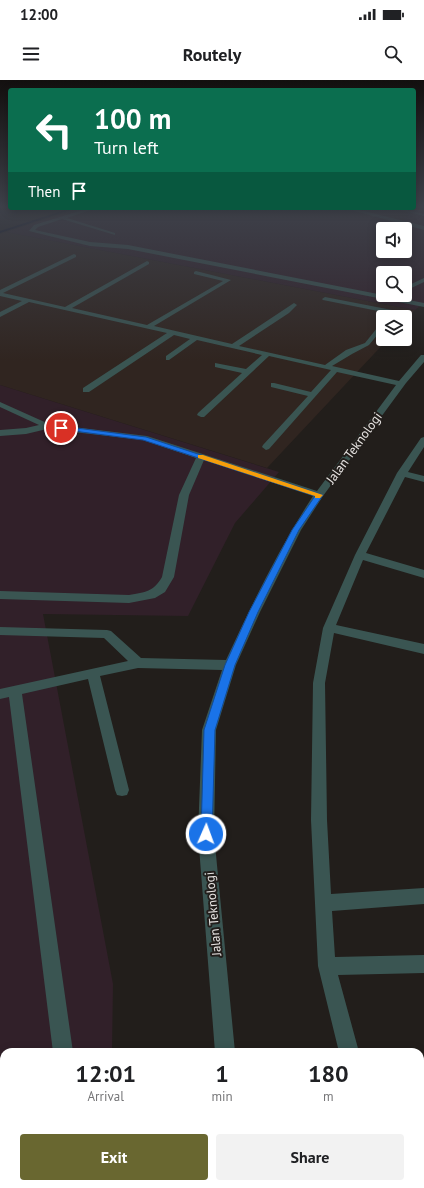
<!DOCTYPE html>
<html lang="en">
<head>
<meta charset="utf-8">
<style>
	body { margin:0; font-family:"PT Sans",sans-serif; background:#f2f2f2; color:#202124; height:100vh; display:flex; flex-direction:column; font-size:15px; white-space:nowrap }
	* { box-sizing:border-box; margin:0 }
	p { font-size:13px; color:#757577 }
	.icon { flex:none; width:22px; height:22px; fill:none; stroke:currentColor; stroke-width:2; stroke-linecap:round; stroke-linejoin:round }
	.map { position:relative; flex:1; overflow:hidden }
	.drawer { position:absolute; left:0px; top:968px; width:424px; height:140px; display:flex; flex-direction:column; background:#fff; border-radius:12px 12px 0 0; box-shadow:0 2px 10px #0003 }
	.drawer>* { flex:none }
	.guide { position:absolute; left:8px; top:8px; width:408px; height:122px; border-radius:4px; box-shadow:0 2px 10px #0003; background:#0b6e4f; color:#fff; overflow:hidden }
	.buttons { position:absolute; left:376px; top:142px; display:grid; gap:8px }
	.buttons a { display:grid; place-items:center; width:36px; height:36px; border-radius:4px; background:#fff; box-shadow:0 2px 10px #0003; font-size:20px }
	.pin { position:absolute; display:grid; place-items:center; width:34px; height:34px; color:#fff; margin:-17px; border:2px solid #fff; border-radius:50%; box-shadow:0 1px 4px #0007 }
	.me { position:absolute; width:44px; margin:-22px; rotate:2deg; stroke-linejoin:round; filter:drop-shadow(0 0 3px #0008) }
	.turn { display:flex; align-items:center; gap:14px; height:84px; padding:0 20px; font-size:18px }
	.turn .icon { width:52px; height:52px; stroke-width:2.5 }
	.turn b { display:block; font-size:28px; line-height:34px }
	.then { display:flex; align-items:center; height:38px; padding:0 20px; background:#0003; gap:8px; font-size:15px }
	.eta { display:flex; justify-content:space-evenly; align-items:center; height:68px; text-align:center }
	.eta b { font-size:24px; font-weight:800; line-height:28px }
	.primary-button { display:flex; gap:8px; margin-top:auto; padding:8px 20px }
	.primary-button a { flex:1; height:46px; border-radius:4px; background:#696730; color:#fff; font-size:16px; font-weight:800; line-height:46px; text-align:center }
	.primary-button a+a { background:#f2f2f2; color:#202124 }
	.status { display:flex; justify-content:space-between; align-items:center; height:28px; padding:0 20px; background:#fff; direction:ltr }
	.status svg { height:11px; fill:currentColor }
	header { display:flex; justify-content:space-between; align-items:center; height:52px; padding:0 20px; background:#fff; font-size:18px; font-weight:800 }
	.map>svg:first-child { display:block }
	.built { fill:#302520 }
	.industrial { fill:#312029; fill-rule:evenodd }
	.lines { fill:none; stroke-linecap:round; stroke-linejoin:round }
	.stream { fill:#00061d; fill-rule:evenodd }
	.path { stroke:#74706e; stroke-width:1; stroke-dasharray:1.5 1; stroke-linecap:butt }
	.minor { fill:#3a5552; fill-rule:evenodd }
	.route { fill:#1a73e8; stroke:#114b97 }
	.slow { fill:#f59e0b }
	.labels { text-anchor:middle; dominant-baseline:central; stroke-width:4; stroke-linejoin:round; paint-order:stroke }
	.street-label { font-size:13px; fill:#e6e3e1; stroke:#221e1b }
</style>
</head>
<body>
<div class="status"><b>12:00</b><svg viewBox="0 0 49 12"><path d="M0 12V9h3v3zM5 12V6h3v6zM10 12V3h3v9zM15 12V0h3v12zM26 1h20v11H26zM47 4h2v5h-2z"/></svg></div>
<header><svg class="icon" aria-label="menu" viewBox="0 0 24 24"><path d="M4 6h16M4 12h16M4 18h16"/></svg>Routely<svg class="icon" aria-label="search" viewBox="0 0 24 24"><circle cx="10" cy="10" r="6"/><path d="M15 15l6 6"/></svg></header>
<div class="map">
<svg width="424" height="1108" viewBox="0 0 424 1108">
	<rect width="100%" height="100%" fill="#221e1b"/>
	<path class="built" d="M 6,152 L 415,230 L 405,241 L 405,237 L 383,237 L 383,259 L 388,259 L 267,388 L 0,305 L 0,154 Z"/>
	<path class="industrial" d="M 414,126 L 424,126 L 424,223 L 415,230 L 6,152 L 81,128 L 414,128 ZM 383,149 L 405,149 L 405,171 L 383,171 ZM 383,193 L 405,193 L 405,215 L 383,215 Z
		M 0,305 L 279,392 L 235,443 L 188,536 L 43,534 L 113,904 L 112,972 L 4,972 L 4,1104 L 111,1104 L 111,1108 L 0,1108 Z"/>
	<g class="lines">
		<path class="stream" d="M 71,128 L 77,128 L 0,153 L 0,151 Z"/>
		<path class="path" d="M 0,128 L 4,126"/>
		<path class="minor" d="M 89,128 L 96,128 L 67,138 L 115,153 L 115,155 L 62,139 L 38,147 L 35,150 L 90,162 L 128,165 L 424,223 L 424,227 L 128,169 L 90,166 L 29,151 L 34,145 Z
			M 344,128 L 352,128 L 424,146 L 424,150 Z
			M 391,128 L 399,128 L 424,134 L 424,136 Z
			M 74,174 L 76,175 L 76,177 L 3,213 L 65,227 L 147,181 L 149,182 L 149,184 L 72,228 L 147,245 L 223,201 L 194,194 L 194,192 L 196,191 L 231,200 L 154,246 L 232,264 L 294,223 L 297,225 L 289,233 L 239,266 L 325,285 L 346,270 L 365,263 L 381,243 L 383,242 L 383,248 L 369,265 L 352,274 L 332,286 L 399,301 L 421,275 L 424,275 L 424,282 L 406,303 L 323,416 L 301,450 L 260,532 L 236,585 L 216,650 L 214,754 L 235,972 L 215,972 L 198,754 L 202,650 L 222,590 L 138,588 L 100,596 L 129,710 L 127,715 L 122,716 L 117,715 L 115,710 L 88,599 L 22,614 L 73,972 L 53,972 L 9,617 L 0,619 L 0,609 L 128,581 L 104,558 L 0,555 L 0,547 L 107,550 L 111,551 L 141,578 L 226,580 C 252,524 279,468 313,416 L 204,380 L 189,415 L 174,497 L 165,512 L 155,518 L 129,523 L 0,519 L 0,511 L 129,515 C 146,512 153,512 162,497 L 179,415 L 196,378 L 143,360 L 47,349 L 26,354 L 0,356 L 0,350 L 26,348 L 39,345 L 0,327 L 0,322 L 49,344 L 147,356 L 317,411 L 396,305 L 337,292 L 269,369 L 266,370 L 262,367 L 263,365 L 308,316 L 271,307 L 271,303 L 274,303 L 311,312 L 331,290 L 269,276 L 204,337 L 201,337 L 197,335 L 198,333 L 242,293 L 215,287 L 215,283 L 246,289 L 262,275 L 197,260 L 169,280 L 166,280 L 166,276 L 190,259 L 174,255 L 89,312 L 83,312 L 83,308 L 167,253 L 29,222 L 0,237 L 0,232 L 22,221 L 0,216 L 0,210 Z
			M 424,198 L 424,202 L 405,211 L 405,207 Z
			M 325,217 L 392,230 L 395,232 L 392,237 L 386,237 L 388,233 L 323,220 L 322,219 Z
			M 424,357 L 424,367 L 408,392 L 424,396 L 424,402 L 405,397 L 366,473 L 424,490 L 424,498 L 363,480 L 336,545 L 424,564 L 424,574 L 334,553 L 325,603 L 327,740 L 331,814 L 424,808 L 424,824 L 332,831 L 335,877 L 424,875 L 424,893 L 338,895 L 359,972 L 339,972 L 318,886 L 311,740 L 313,603 L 323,548 L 355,475 L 397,393 L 421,358 Z
			M 4,1069 L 4,1090 L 0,1092 L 0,1070 Z
			M 234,1104 L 256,1104 L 256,1108 L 234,1108 Z
			M 372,1104 L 394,1104 L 396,1108 L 374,1108 Z"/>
	</g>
	<linearGradient id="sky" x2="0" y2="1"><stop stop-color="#13100f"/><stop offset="0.45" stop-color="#3e414a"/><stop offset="1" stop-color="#3e414a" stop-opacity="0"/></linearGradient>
	<rect width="424" height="281" fill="url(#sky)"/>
	<path class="route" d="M 61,346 L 146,357 L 323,415 L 299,450 L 258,532 L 235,585 L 215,650 L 212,754 L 211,758 L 206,760 L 202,758 L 201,754 L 204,650 L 225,585 L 249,532 L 292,450 L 315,416 L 143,360 L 58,349 L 58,347 Z"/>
	<path class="slow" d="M 198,375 L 203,375 L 323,415 L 320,418 L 315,418 L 315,416 L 198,378 Z"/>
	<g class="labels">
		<g class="street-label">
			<text transform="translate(354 368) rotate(-54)">Jalan Teknologi</text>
			<text transform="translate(213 834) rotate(-95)">Jalan Teknologi</text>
		</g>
	</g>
</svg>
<div class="buttons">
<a><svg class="icon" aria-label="sound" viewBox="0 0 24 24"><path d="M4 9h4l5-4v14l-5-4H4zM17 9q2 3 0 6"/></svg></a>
<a><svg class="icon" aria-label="search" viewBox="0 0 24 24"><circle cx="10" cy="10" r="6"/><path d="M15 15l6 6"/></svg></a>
<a><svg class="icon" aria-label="layers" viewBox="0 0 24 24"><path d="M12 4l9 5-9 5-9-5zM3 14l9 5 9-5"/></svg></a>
</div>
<div class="pin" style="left:61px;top:348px;background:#d93025"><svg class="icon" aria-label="arrive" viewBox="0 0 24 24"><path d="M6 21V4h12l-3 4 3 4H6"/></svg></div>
<svg class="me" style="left:206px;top:754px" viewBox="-20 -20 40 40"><circle r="17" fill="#1a73e8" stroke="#fff" stroke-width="3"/><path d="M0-11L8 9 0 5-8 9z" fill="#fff"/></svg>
<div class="guide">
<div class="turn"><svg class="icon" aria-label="left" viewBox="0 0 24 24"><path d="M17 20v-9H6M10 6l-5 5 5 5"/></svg><div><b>100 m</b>Turn left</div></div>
<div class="then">Then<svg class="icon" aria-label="arrive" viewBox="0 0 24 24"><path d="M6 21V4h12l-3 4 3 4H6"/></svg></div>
</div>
<section class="drawer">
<div class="eta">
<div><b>12:01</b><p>Arrival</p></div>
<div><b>1</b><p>min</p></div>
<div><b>180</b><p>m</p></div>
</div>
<div class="primary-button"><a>Exit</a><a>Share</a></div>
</section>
</div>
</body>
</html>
